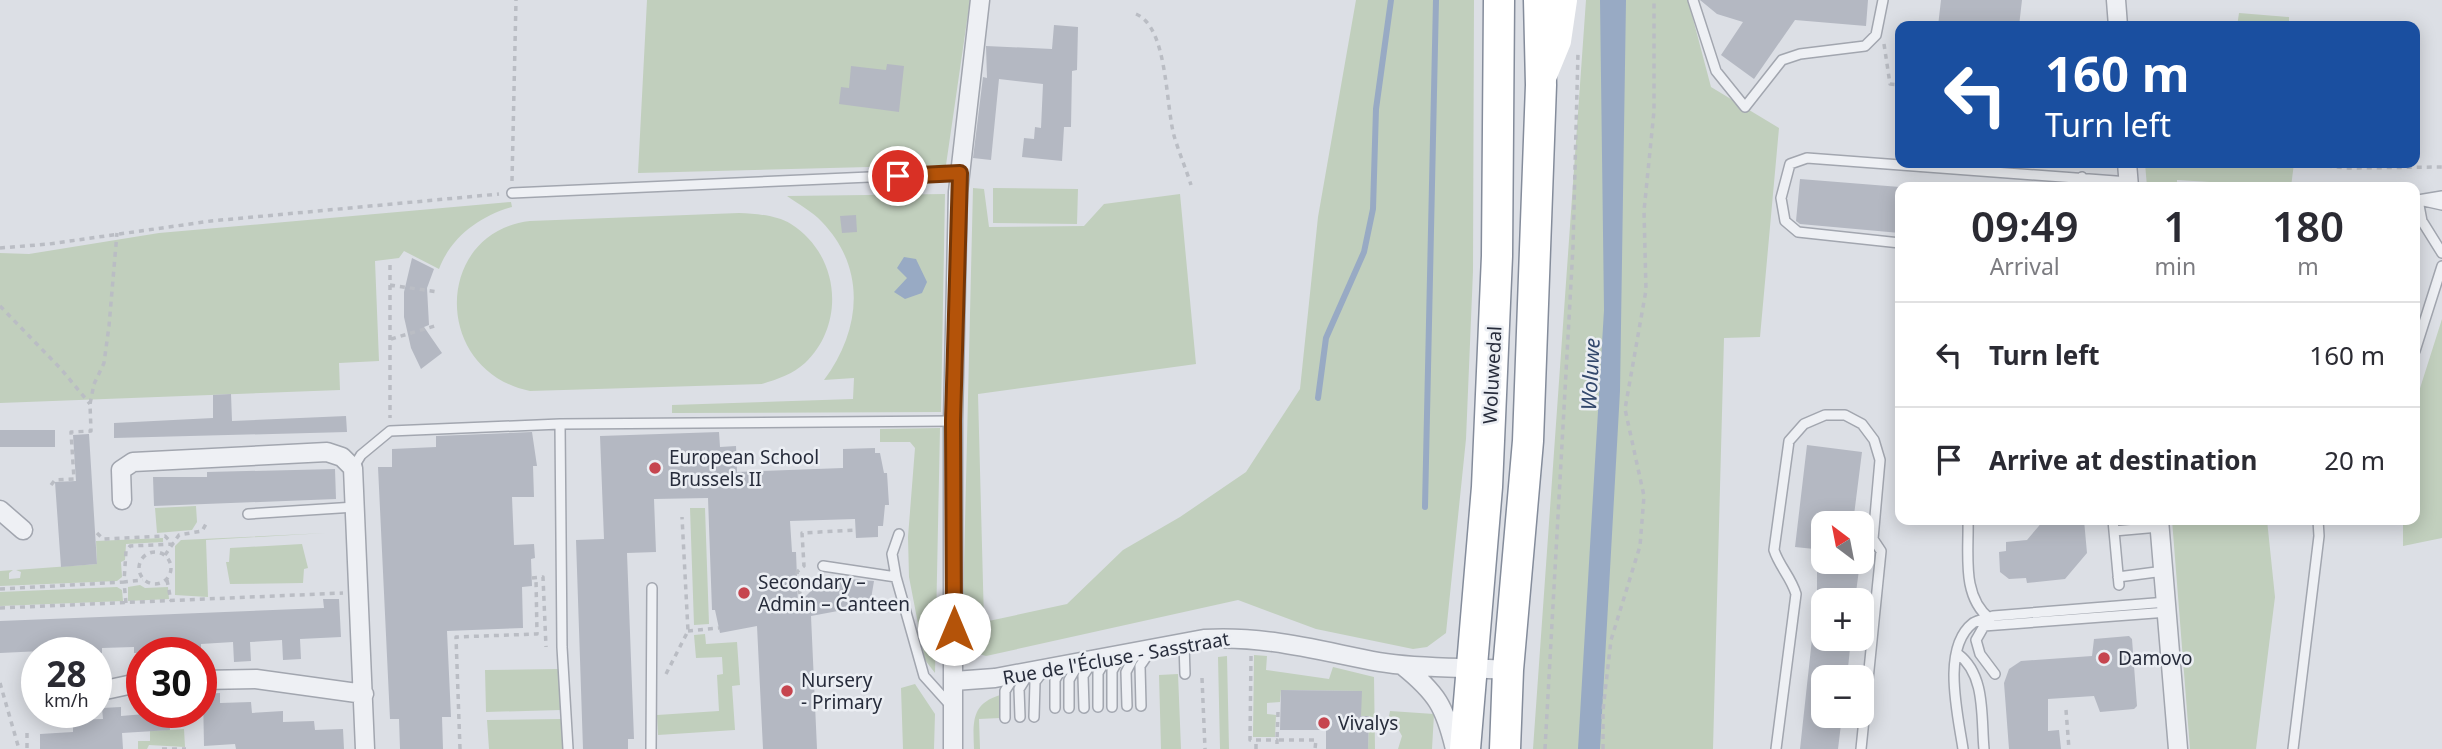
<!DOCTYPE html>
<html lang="en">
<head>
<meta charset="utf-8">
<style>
	body { margin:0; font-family:"Noto Sans",sans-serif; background:#f7f7f7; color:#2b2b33; height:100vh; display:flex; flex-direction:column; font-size:26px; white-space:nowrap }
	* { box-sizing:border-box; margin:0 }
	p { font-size:23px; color:#7c7c81 }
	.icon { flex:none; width:38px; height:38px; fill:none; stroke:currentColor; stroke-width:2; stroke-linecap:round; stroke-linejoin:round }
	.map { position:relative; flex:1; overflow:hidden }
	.drawer { position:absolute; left:1895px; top:182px; width:525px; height:343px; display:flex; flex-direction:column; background:#fff; border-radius:14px; box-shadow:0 4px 18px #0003 }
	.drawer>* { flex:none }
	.banner { position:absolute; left:1895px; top:21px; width:525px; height:147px; border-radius:14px; box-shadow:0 4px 18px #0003; background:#1a4fa0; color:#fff; overflow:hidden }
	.needle { width:46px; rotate:328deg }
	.fabs { position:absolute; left:1811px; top:511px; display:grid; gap:14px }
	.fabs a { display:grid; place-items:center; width:63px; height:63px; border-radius:14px; background:#fff; box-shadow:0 4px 18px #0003; font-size:35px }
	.speed { position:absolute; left:21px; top:637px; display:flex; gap:14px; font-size:35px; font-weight:700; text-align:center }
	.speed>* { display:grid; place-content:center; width:91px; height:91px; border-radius:50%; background:#fff; box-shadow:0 4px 18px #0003; line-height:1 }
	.speed small { font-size:18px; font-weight:400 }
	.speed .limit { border:10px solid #d22; background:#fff; color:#111 }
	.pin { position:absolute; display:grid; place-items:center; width:60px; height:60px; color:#fff; margin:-30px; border:4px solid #fff; border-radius:50%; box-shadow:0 2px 7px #0007 }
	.me { position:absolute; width:77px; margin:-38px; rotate:0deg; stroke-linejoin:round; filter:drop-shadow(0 0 5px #0008) }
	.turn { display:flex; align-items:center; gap:24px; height:147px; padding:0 35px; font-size:32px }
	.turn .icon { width:91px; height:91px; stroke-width:2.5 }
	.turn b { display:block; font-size:49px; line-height:60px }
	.eta { display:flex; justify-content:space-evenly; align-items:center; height:119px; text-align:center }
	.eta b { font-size:42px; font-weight:600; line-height:49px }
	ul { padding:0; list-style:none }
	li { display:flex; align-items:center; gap:21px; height:105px; padding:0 35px; border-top:2px solid #e1e1e2 }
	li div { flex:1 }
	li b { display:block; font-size:26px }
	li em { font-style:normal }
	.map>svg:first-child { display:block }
	.green { fill:#c1cfbd }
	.water { fill:#98aac4 }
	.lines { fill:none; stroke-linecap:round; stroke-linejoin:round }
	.stream { stroke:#98aac4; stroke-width:6 }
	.building { fill:#b4b8c2 }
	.service-casing { stroke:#a2a6af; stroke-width:12 }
	.minor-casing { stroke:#a2a6af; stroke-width:21 }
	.trunk-casing { stroke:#848c9b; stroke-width:33 }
	.path { stroke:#babdc4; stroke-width:3.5; stroke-dasharray:5 5; stroke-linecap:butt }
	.service { stroke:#eef0f4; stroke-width:9 }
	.minor { stroke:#eef0f4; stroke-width:18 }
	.secondary { stroke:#fff; stroke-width:26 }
	.trunk { stroke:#fff; stroke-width:30 }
	.route-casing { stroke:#753606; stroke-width:18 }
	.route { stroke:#b45309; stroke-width:12 }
	.poi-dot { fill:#c6454f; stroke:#ebeef3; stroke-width:2.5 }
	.labels { text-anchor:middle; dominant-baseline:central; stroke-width:5; stroke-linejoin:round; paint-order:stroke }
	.street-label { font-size:19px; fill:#272c3b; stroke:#ebeef3 }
	.poi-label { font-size:19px; fill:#272c3b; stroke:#ebeef3; text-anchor:start }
	.water-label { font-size:21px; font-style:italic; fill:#33486c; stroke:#ebeef3 }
</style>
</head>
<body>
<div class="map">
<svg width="2442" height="749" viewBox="0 0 2442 749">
	<rect width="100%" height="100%" fill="#dcdfe5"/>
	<path class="green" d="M 647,0 L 970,0 L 946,165 L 638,173 Z
		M 1356,0 L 1474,0 L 1473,271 L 1466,439 L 1446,633 L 1427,647 L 1413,649 L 1316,629 L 1238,600 L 986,656 L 962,649 L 973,188 L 984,189 L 989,227 L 1084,226 L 1104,204 L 1180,194 L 1196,364 L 978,394 L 984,622 L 1067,604 L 1123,550 L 1180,517 L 1246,472 L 1300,389 L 1318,217 Z
		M 1586,0 L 1688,0 L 1711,87 L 1779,128 L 1760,337 L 1724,338 L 1713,749 L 1533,749 Z
		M 2239,13 L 2289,17 L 2289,26 L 2237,26 Z
		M 2145,163 L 2294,163 L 2291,187 L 2177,180 L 2177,187 L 2147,187 Z
		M 993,188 L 1078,189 L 1077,224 L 993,223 Z
		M 945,194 L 941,412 L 672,413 L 672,405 L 853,399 L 854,378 L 824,380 C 861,330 867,269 822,222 C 813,212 798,204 787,196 Z
		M 511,202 L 512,207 C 480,216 451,237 439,269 L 404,251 L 399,258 L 375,261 L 379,361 L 339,363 L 340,390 L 0,403 L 0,253 L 29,254 L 159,233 Z
		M 739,213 C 757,214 776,215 791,224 C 840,255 846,324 805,363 C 793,374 778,379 762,384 L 530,391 C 431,370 434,232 530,221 Z
		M 2442,319 L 2442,538 L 2403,546 L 2403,520 L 2415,520 L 2415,404 Z
		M 940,428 L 935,673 L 925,660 L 909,577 L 908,537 L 915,448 L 910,442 L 880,442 L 880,429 Z
		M 196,506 L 197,522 L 192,530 L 157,533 L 155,508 Z
		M 705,508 L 709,624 L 694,625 L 690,508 Z
		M 2172,520 L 2267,520 L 2275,597 L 2256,749 L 2190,749 Z
		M 326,533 L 206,540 L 208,597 L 175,595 L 175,546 L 181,540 Z
		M 163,538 L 163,542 L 126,544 L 125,560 L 121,562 L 122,577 L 117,581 L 0,586 L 0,571 L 13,570 L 9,573 L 9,579 L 20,578 L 21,572 L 16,570 L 97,564 L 96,541 Z
		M 302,544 L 308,568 L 304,569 L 303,583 L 230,584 L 226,562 L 229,562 L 230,548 Z
		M 140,585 L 145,588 L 168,587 L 169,599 L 128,601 L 128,587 Z
		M 117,587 L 122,590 L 123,601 L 0,606 L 0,592 Z
		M 705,634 L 706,644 L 737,642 L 740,685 L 732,686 L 735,730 L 658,735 L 657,715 L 719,711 L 717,675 L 723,674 L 722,657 L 696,658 L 694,635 Z
		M 1254,655 L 1267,656 L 1266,670 L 1329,679 L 1333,667 L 1374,677 L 1375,749 L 1368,749 L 1369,716 L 1361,716 L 1361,691 L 1281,690 L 1280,702 L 1267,703 L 1267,714 L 1276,715 L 1275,737 L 1253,737 Z
		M 1227,656 L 1229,749 L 1220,749 L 1218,657 Z
		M 559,669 L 561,710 L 486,712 L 485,670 Z
		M 1178,674 L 1181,749 L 1161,749 L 1159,675 Z
		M 915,684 L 935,714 L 934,749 L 903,749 L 901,688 Z
		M 1000,695 L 1000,718 L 979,719 L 980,749 L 974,749 C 973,722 971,704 1000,695 Z
		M 1390,711 L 1434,714 L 1432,749 L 1398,749 L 1402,736 L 1396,725 L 1388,721 Z
		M 562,719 L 563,749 L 489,749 L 487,720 Z
		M 184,729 L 185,747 L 149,745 L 147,749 L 138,749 L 138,741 L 150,741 L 150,731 Z"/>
	<path class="water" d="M 1600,0 L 1626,0 L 1620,391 L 1600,749 L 1578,749 L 1604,310 Z
		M 904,257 L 916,259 L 927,282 L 922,293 L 905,299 L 894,292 L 907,278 L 897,268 Z"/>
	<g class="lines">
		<path class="stream" d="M 1318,398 L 1326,338 L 1364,252 L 1373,209 L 1376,109 L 1391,0
			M 1425,507 L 1436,0"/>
	</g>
	<path class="building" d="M 1700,0 L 1868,0 L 1866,26 L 1795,20 L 1754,79 L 1721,55 L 1743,22 L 1717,14 Z
		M 1941,0 L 2022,0 L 2019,26 L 1938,26 Z
		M 1054,25 L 1078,27 L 1077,70 L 1072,71 L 1071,127 L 1064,127 L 1062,161 L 1022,157 L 1024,138 L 1034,139 L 1035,127 L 1041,128 L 1043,84 L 999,79 L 991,160 L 973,158 L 983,77 L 987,78 L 986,46 L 1052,49 Z
		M 887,64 L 904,66 L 899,112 L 839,104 L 841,87 L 849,88 L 851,66 L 886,70 Z
		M 1800,179 L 1900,187 L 1900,233 L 1800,224 L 1796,221 Z
		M 856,215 L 857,232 L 842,233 L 840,216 Z
		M 412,258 L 434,269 L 427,288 L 429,325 L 424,327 L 442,353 L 421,369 L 411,348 L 404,317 L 404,292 Z
		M 231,394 L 232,421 L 346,416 L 347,432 L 114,438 L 114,423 L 213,418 L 213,395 Z
		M 0,430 L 55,430 L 55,447 L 0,447 Z
		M 532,432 L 537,466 L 533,466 L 534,497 L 512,497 L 514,545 L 534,544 L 535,558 L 531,559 L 532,586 L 522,587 L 523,628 L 447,631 L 451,717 L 442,717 L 443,749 L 400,749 L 399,719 L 390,719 L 378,467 L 392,467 L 392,449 L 436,447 L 436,436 Z
		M 719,432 L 720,447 L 736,446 L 737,472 L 843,468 L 843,449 L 875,448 L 875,453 L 880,453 L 884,473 L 887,473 L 889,505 L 885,505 L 883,526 L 878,526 L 878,537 L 856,538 L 855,519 L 790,521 L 792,552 L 796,552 L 798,604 L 825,577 L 874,581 L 870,605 L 811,616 L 817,749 L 763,749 L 757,626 L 720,633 L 715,610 L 712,610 L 708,498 L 654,499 L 656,552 L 627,553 L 634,739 L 628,739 L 628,749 L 583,749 L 576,540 L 604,539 L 600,436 Z
		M 89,434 L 97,564 L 61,567 L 55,482 L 76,481 L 73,435 Z
		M 1807,445 L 1862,452 L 1853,523 L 1824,523 L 1824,550 L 1795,547 Z
		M 335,469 L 336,499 L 154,506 L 153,477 L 207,477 L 207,472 Z
		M 2044,520 L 2084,520 L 2087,553 L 2065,579 L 2027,583 L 2026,578 L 2009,579 L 2000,572 L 1999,552 L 2006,551 L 2006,542 L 2027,540 Z
		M 1817,562 L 1860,562 L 1855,600 L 1817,600 Z
		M 323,599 L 339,599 L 341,637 L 300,639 L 301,659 L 283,660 L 282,640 L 250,642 L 251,661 L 234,662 L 233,642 L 201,644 L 201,653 L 184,653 L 183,645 L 151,646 L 152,653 L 134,653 L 134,647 L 102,648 L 102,653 L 84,653 L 84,649 L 0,653 L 0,621 L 324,608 Z
		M 2129,636 L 2132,639 L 2137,706 L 2134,709 L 2100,712 L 2094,696 L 2048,699 L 2048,731 L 2059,730 L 2061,749 L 2009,749 L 2004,683 L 2009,669 L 2021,661 L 2092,656 L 2094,639 Z
		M 1812,639 L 1851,639 L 1847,677 L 1824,677 L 1824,716 L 1842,716 L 1838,749 L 1800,749 Z
		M 1281,690 L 1362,691 L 1361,716 L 1369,716 L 1368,749 L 1326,749 L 1326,730 L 1280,730 Z
		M 220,693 L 220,703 L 251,702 L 252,713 L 283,711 L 283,722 L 314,721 L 315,730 L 343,729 L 344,749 L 236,749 L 235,744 L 204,746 L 203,694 Z
		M 121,707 L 121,716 L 169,712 L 170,730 L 122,733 L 123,749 L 40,749 L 40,734 L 73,732 L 73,720 L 103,719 L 102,708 Z"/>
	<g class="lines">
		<g class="service-casing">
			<path id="service" d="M 1693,0 L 1716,71 L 1745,107 L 1782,60 L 1800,54 L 1865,46 L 1876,35 L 1883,0
				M 2080,187 L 2082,177
				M 512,193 L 960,173
				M 2442,196 L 2418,200 L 2422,221 L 2442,253
				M 2424,201 L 2442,205
				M 1900,243 L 1798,232 L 1785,221 L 1781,198 L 1790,164 L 1807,158 L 2129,182
				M 2415,351 L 2442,266
				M 353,468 L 361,455 L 390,431 L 560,424
				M 248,514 L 355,507
				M 1968,520 C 1969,554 1961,596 1990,619
				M 2113,520 L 2119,585
				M 2114,531 L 2159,527
				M 823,566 L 896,577 L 924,676 L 951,706
				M 896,577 L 892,554 L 899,534
				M 2118,577 L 2164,571
				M 1184,643 L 1185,674
				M 1958,654 C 1986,675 1981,717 1984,749
				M 1995,674 L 1980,654 L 1976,640 L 1984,626 L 2168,612
				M 1127,706 L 1126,672 L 1136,653
				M 1141,706 L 1140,666 L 1151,650
				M 1098,707 L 1098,673 L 1107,658
				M 1112,707 L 1112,671 L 1121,655
				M 1055,708 L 1055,680 L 1063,666
				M 1069,708 L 1069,680 L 1079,663
				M 1084,708 L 1083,676 L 1093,661
				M 1020,717 L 1019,689 L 1029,673
				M 1034,717 L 1035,682 L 1044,670
				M 1005,718 L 1005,691 L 1015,675
				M 568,749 L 562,647 L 560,424 L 953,421
				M 651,749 L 652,588
				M 1776,749 L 1796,594 C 1791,577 1779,566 1774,550 L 1789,441 L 1804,424 L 1825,415 L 1845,415 L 1862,424 L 1874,440 L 1880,460 L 1873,539 L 1881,551 L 1861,749
				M 1963,749 C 1958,715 1941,648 1973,623 C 1978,620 1988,618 1993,616 L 2167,602
				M 2293,749 L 2319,536 L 2318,520"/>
		</g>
		<g class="minor-casing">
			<path id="minor" d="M 2116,0 L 2118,26
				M 2127,163 L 2129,187
				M 122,500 L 121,470 L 133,462 L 327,452 L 342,457 L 353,468 L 365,749
				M 0,510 L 23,530
				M 2159,520 L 2178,749
				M 1402,665 C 1437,693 1445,707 1455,749
				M 201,680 L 256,679 L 364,694
				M 954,681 L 995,678 L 1204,639 C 1265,635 1320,651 1379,662 C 1421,669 1465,667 1508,670
				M 96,692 L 142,682
				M 953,749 L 953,421 L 958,192 L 980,0"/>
		</g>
		<g class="trunk-casing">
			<path id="trunk" d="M 1465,749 L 1487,487 L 1497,256 L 1499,0
				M 1505,749 L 1508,670 L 1528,441 L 1541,85 L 1539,0"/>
		</g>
		<path class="path" d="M 1136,14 C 1169,28 1165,108 1175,139 C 1180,155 1186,169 1191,185
			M 1884,44 L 1890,84 L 1900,85
			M 2297,163 L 2348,168 L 2442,167
			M 512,181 L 516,0
			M 0,248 L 49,244 L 211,221 L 499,194
			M 390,265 L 390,418
			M 390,285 L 438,292
			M 0,306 L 61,369 L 90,404
			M 391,339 L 438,325
			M 51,485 L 55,480 L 74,479 L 71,432 L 91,431 L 90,404 L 94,384 L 104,363 L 109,326 L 117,233
			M 97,533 L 103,539 L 165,536 L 173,544
			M139 568a16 16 0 1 1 32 0a16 16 0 1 1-32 0Z
			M 165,555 L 179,535 L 202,531 L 206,524
			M 532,578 L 543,577 L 546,647
			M 167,580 L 171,601
			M 0,589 L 124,582 L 126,551 L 130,546 L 173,544
			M 800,594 L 797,572 L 804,566 L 802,533 L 856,530
			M 126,603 L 124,582 L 143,580
			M 0,608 L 343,593
			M 688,631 L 719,628
			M 1251,656 L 1250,740 L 1277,740 L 1277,749
			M 666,674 L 688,631 L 682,517
			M 1202,678 L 1205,749
			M 0,683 L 19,749
			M 2066,710 L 2069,749
			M 1278,712 L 1277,740 L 1316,740 L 1315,749
			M 27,733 L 27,749
			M 162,749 L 186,749
			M 460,749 L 456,637 L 537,634 L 536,578
			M 1256,749 L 1256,740
			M 1545,749 L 1573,247 L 1578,52
			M 1603,749 L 1603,710 L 1611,640 L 1640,546 L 1644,496 L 1625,409 L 1646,290 L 1644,211 L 1654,111 L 1654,0"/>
		<use href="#service" class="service"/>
		<use href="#minor" class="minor"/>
		<path class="secondary" d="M 1542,80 L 1558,41 L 1564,0"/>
		<use href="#trunk" class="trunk"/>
	</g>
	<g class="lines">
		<g class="route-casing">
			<path id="route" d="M 898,176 L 960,173 L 953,421 L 954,629"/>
		</g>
		<use href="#route" class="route"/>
	</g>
	<g class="poi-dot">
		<circle cx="655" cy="468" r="7"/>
		<circle cx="744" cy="593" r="7"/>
		<circle cx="2104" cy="658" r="7"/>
		<circle cx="787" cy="691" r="7"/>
		<circle cx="1324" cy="723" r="7"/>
	</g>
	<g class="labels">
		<g class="street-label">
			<text transform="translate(1492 375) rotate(-87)">Woluwedal</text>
			<text transform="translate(1116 658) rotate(-10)">Rue de l'Écluse - Sasstraat</text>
		</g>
		<g class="poi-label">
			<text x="669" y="457">European School<tspan x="669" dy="22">Brussels II</tspan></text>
			<text x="758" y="582">Secondary –<tspan x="758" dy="22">Admin – Canteen</tspan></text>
			<text x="2118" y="658">Damovo</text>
			<text x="801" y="680">Nursery<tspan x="801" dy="22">- Primary</tspan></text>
			<text x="1338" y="723">Vivalys</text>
		</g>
		<g class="water-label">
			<text transform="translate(1590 374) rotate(-87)">Woluwe</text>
		</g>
	</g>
</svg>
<div class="fabs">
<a><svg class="needle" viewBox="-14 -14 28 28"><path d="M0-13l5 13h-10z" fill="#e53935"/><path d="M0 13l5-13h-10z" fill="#7c7c81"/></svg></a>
<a>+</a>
<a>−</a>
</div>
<div class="speed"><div>28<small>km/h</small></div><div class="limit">30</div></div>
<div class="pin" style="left:898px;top:176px;background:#d93025"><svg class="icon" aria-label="arrive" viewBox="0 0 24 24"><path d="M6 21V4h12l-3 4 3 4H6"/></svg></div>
<svg class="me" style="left:954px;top:629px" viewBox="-20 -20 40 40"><circle r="19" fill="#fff"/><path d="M0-13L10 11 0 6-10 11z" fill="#b45309"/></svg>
<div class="banner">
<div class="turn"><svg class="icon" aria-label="left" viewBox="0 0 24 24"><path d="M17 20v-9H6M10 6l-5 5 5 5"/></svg><div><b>160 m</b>Turn left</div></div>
</div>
<section class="drawer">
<div class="eta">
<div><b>09:49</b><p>Arrival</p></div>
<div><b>1</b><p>min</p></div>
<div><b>180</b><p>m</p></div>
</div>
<ul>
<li><svg class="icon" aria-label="left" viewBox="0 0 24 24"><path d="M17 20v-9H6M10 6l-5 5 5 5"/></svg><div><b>Turn left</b></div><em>160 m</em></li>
<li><svg class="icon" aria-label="arrive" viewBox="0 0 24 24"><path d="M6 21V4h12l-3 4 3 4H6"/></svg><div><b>Arrive at destination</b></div><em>20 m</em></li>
</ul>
</section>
</div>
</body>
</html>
